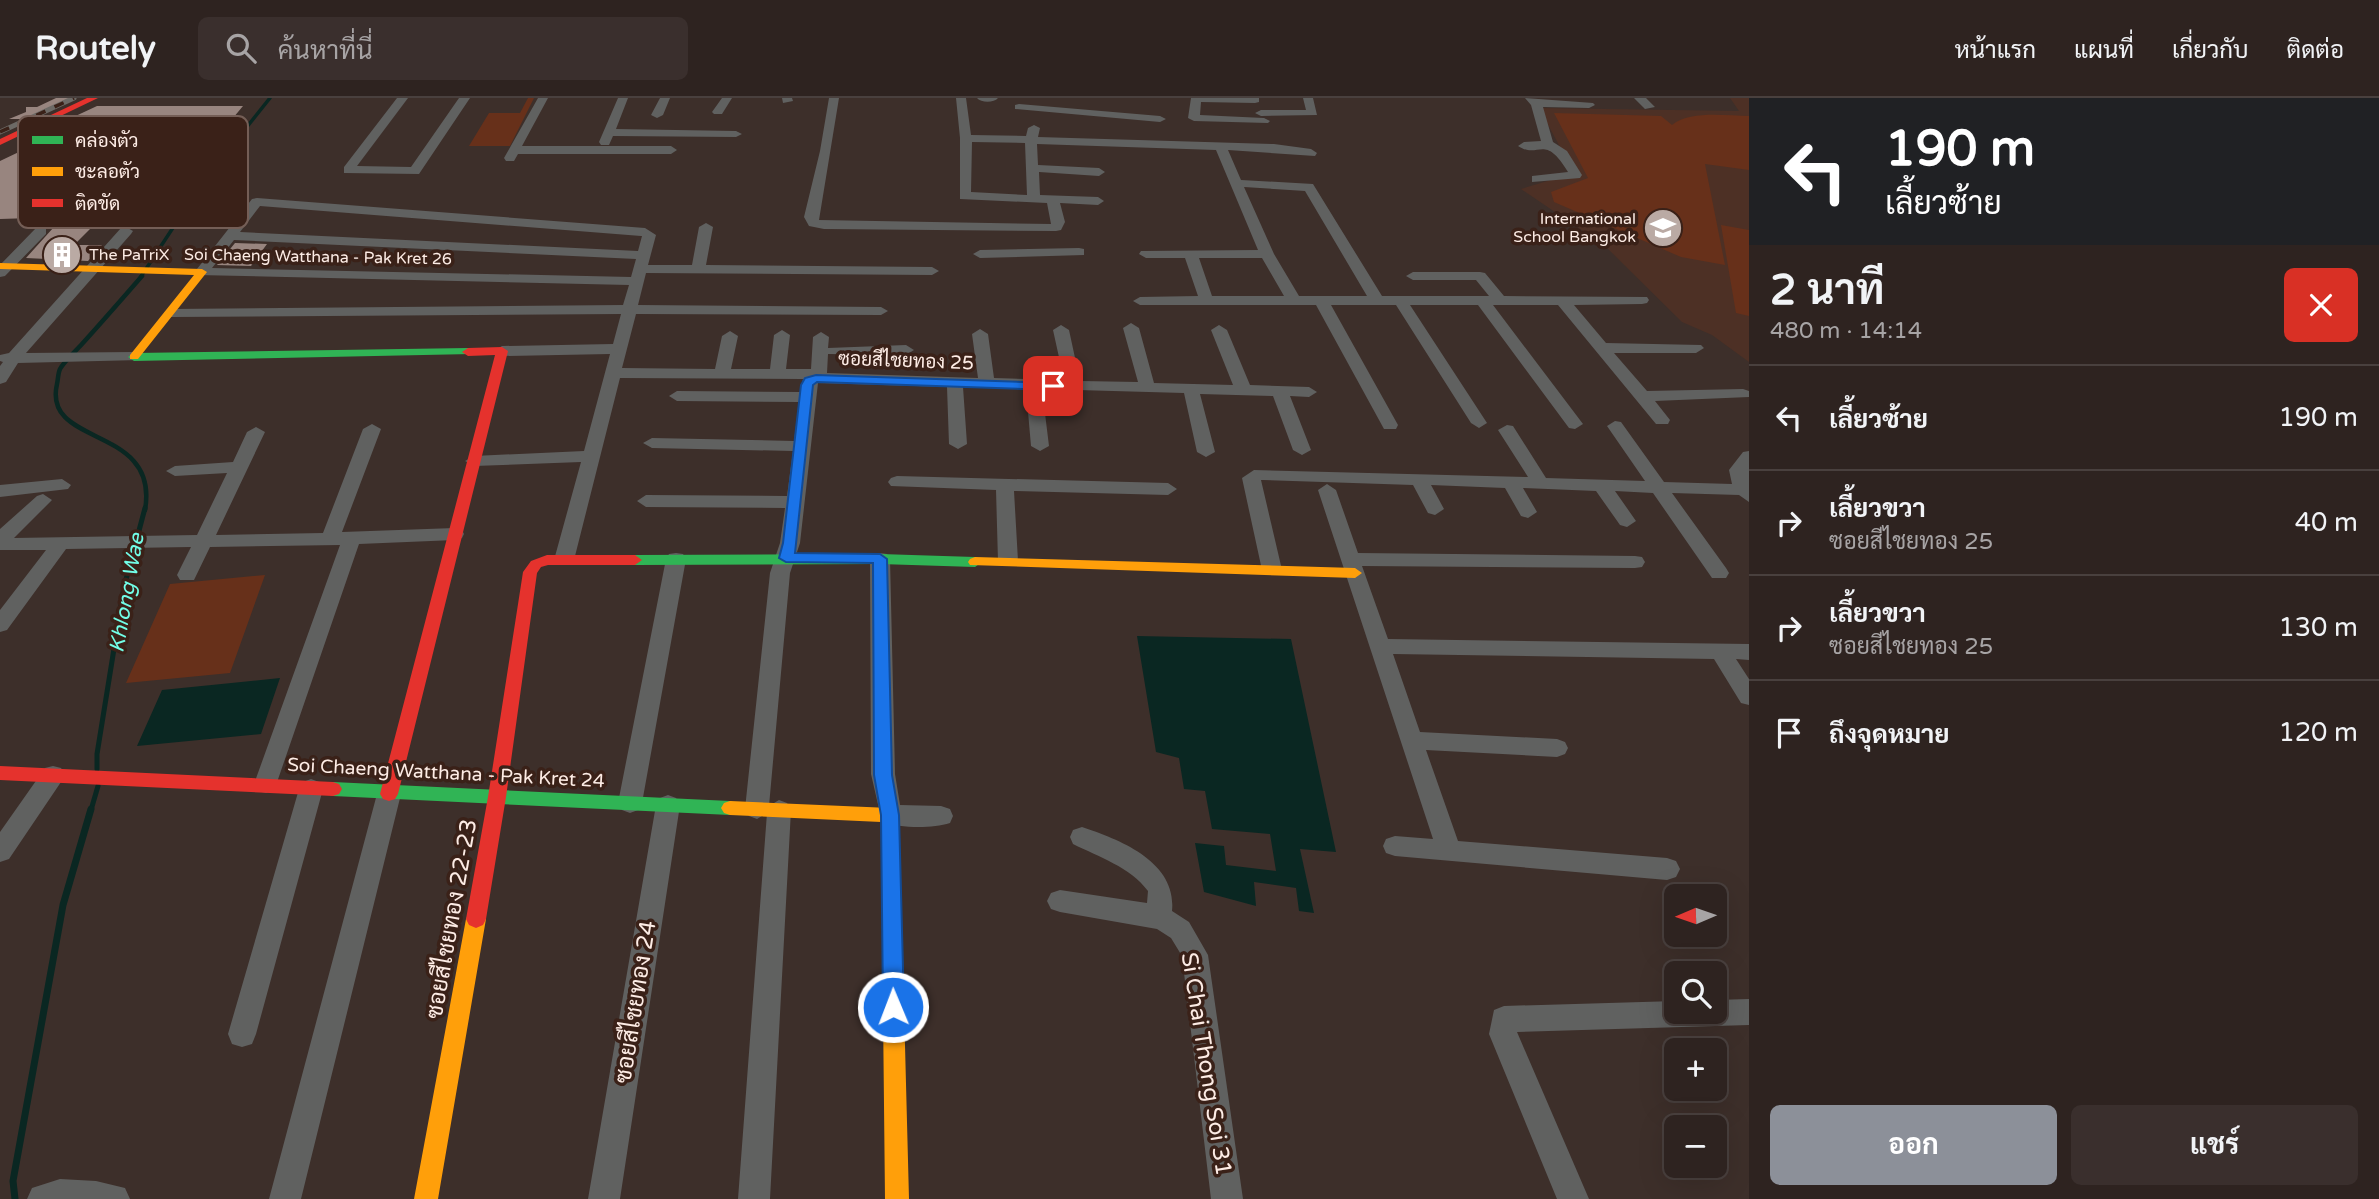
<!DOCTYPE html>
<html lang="th">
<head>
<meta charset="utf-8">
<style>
	body { margin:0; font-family:"Varela Round",Sarabun,sans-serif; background:#3a2f2d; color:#f1f3f6; height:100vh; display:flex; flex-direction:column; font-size:26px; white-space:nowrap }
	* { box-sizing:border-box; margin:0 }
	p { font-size:23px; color:#a7a4a5 }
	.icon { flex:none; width:38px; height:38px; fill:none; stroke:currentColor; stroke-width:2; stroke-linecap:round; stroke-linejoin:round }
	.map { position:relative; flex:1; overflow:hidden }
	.details { display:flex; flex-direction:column; background:#2e2320; width:630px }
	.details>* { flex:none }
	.hud { background:#202124; color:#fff; overflow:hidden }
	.needle { width:46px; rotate:268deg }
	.controls { position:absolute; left:1664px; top:786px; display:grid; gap:14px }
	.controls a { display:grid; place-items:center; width:63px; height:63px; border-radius:10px; background:#2e2320; box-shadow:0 7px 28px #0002,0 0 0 2px #49403e; font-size:35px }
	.pin { position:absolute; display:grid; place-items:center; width:60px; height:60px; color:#fff; margin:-30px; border-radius:14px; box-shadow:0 4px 10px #0006 }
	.me { position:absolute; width:77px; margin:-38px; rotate:359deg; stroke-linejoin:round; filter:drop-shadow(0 0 5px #0008) }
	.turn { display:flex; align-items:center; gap:24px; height:147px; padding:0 21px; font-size:32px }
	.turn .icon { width:91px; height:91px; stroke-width:2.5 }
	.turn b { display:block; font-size:49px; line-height:60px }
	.round { display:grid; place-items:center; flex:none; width:74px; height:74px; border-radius:10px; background:#3a2f2d }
	.summary { display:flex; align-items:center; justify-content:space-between; height:119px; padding:0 21px }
	h1 { font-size:42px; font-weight:700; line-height:52px }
	.button { display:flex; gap:14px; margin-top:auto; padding:14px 21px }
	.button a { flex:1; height:80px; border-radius:10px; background:#8c9099; color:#fff; font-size:28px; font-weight:700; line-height:80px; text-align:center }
	.button a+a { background:#3a2f2d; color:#f1f3f6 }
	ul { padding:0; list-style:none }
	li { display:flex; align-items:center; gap:21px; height:105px; padding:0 21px; border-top:2px solid #49403e }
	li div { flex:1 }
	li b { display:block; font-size:26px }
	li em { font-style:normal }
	header { display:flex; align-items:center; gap:42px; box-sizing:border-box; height:98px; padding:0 35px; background:#2e2320; border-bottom:2px solid #49403e }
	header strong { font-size:33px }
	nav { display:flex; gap:38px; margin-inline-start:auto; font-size:24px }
	.search { width:490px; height:63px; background:#3a2f2d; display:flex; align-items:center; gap:18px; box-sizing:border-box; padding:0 24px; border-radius:10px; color:#a7a4a5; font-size:26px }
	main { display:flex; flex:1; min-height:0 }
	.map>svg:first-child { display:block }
	.built { fill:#4d3025 }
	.green { fill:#67301a }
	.water { fill:#0a2722 }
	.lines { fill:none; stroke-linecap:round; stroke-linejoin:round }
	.stream-far3 { stroke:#0a2722; stroke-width:3.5 }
	.stream-far2 { stroke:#0a2722; stroke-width:4.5 }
	.stream-far1 { stroke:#0a2722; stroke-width:5 }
	.stream { stroke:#0a2722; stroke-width:7 }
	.building { fill:#98857f }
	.street { fill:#606160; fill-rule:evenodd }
	.fast { fill:#30b455; fill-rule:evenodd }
	.slow { fill:#ff9f0a; fill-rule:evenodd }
	.jam { fill:#e5322d; fill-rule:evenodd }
	.rail-casing { stroke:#6d6a66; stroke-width:5 }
	.rail { stroke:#3a2118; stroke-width:3.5; stroke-dasharray:10; stroke-linecap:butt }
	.route { fill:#1a73e8; stroke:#114b97; stroke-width:2 }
	.labels { text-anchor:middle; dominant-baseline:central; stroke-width:7; stroke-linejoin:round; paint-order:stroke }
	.far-poi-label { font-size:16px; fill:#fdece5; stroke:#3a2118; text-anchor:end }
	.far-street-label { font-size:16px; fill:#fdece5; stroke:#3a2118 }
	.street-label { font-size:19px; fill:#fdece5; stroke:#3a2118 }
	.water-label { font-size:21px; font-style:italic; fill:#72fee8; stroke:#3a2118 }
	.near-street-label { font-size:23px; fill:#fdece5; stroke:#3a2118 }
	.key { fill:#3a2118; stroke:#745e56; stroke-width:2 }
	.key-label { font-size:19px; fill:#fdece5 }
</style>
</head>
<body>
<header>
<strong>Routely</strong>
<div class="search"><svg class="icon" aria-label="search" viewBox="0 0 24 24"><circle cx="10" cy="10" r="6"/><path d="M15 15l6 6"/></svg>ค้นหาที่นี่</div>
<nav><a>หน้าแรก</a><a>แผนที่</a><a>เกี่ยวกับ</a><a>ติดต่อ</a></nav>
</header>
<main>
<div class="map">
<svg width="1749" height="1101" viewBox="0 0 1749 1101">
	<rect width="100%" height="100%" fill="#3d2f2a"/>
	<path class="built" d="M 1730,0 L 1749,0 L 1749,264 L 1712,237 L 1682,224 L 1605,148 L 1521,91 L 1574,75 L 1539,10 L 1739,13 Z"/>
	<path class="green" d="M 528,0 L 534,0 L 510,48 L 469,48 L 489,15 L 520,15 Z
		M 1554,15 L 1661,18 L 1672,27 C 1691,12 1726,18 1749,18 L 1749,72 L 1705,66 L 1725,167 L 1681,159 L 1554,104 L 1551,94 L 1588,80 Z
		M 1721,127 L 1749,132 L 1749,218 L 1736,215 Z
		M 265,477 L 230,575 L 126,585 L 170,486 Z"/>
	<path class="water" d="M 1137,538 L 1291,541 L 1336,754 L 1300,751 L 1314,815 L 1299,813 L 1296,790 L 1254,784 L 1256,808 L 1204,794 L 1195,745 L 1224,748 L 1226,767 L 1276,773 L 1270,736 L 1212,731 L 1205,693 L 1184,691 L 1179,660 L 1156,654 Z
		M 280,580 L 261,636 L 137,648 L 162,592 Z"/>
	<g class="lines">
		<path class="stream-far3" d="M 140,180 L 203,84 L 270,0"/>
		<path class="stream-far2" d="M 142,178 C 122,201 102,224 82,246 C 75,254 65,262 60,271 C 58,275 58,282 57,286 C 42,350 160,326 145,412"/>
		<path class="stream-far1" d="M 97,671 L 97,656 L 124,489 L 145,410
			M 91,712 L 98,688"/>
		<path class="stream" d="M 15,1101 L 13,1083 L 63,807 L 91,711"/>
	</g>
	<path class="building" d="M 56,0 L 74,0 L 27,21 L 9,21 L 26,14 L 26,9 L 37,9 Z
		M 97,8 L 243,8 L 153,116 L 103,118 L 74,147 L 102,147 L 88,163 L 26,160 L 63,119 L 0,121 L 0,63 L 86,22 L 67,22 Z
		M 235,145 L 267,146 L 251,168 L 217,167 Z"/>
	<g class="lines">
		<path class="street" d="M 397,0 L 408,0 L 357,68 L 411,69 L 459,0 L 470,0 L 419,76 L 344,75 L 344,69 Z
			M 538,0 L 548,0 L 522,48 L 671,48 L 677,52 L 671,56 L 518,56 L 514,63 L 506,63 L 504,60 Z
			M 618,0 L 628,0 L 616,31 L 736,33 L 742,36 L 736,39 L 613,38 L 609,47 L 601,47 L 599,44 Z
			M 660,0 L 670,0 L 663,17 L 657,20 L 651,17 Z
			M 722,0 L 732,0 L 722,16 L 714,16 L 712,14 Z
			M 782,0 L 792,0 L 793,3 L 783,5 Z
			M 829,0 L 839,0 L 819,122 L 1051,126 L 1047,105 L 960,101 L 960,40 L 956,0 L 966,0 L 971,37 L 1026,38 L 1028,30 L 1034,27 L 1040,30 L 1038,39 L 1274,46 L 1311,51 L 1317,55 L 1315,58 L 1228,52 L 1241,82 L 1313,86 L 1382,198 L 1489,198 L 1476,182 L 1413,182 L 1406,178 L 1413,174 L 1480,174 L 1485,175 L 1504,198 L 1647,199 L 1649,202 L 1647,205 L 1642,206 L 1574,207 L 1606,245 L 1701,247 L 1704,250 L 1696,255 L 1614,255 L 1647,293 L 1743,291 L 1749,293 L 1749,299 L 1655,303 L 1670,322 L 1668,326 L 1656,326 L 1558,207 L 1493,207 L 1583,326 L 1575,331 L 1569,330 L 1478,207 L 1410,207 L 1487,325 L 1479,330 L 1471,325 L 1396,207 L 1331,207 L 1398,327 L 1396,331 L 1384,331 L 1316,207 L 1140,207 L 1133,203 L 1140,199 L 1198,198 L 1185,160 L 1146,160 L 1139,156 L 1141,153 L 1258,152 L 1216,52 L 1037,46 L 1038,67 L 1099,70 L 1105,74 L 1099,78 L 1039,74 L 1040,97 L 1098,99 L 1104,103 L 1098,107 L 1060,105 L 1065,124 L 1061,132 L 1056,133 L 824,131 L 809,128 L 804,119 L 820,53 ZM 972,44 L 1025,45 L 1027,97 L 971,94 ZM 1244,89 L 1305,93 L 1367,198 L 1299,198 L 1274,156 ZM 1199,160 L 1262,160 L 1284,198 L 1212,198 Z
			M 977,0 L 998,0 C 994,5 981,5 977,0 Z
			M 1259,0 L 1259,4 L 1255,5 L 1201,4 L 1200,17 L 1264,20 L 1270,23 L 1268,25 L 1194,23 L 1188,20 L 1191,0 Z
			M 1303,0 L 1313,0 L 1317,17 L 1261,18 L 1255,15 L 1261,12 L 1306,12 Z
			M 1525,0 L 1593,5 L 1595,7 L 1589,10 L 1543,9 L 1553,44 L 1567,53 L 1582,77 L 1580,80 L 1532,84 L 1532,78 L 1568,74 C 1544,34 1539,62 1518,48 L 1524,44 L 1541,43 L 1531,7 Z
			M 1634,0 L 1646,0 L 1655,9 L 1645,11 Z
			M 1019,6 L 1160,18 L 1166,21 L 1160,24 L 1015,11 L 1015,7 Z
			M 257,100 L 645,130 L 656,137 L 648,167 L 692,167 L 699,129 L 706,125 L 713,129 L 706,167 L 932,169 L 939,173 L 932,177 L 646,175 L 638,207 L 881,209 L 888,213 L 881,217 L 636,216 L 622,270 L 715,271 L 722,238 L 730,233 L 738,238 L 731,271 L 770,271 L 774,237 L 782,232 L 790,237 L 786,271 L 811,271 L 813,239 L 821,234 L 829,239 L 828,250 L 906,247 L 914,252 L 906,257 L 828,256 L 827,275 L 978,280 L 972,236 L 980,231 L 988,236 L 994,280 L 1064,282 L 1053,232 L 1061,227 L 1069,232 L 1080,283 L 1138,284 L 1123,230 L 1131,225 L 1139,230 L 1154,285 L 1233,287 L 1211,232 L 1219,227 L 1227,232 L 1250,287 L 1309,289 L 1317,294 L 1309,299 L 1290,298 L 1311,352 L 1302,357 L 1293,352 L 1273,298 L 1200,296 L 1215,354 L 1206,359 L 1197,354 L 1184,295 L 1042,291 L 1049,348 L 1040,353 L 1031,348 L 1026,291 L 963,289 L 967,346 L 958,351 L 949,346 L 947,289 L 818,285 L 800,445 L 790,475 L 769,708 L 779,702 L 787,705 L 791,712 L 770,1101 L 738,1101 L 767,715 L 757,721 L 749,718 L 745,711 L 770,475 L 780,445 L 785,410 L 646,409 L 637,403 L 646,397 L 787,398 L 793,353 L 652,350 L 643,345 L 652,340 L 794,343 L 799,304 L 677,303 L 669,298 L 677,293 L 800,294 L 803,281 L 620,280 L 574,462 L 571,467 L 557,467 L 554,462 L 581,364 L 474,368 L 465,363 L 474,358 L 584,353 L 610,256 L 502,258 L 494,253 L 502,248 L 613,246 L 621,216 L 171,219 L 164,215 L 171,211 L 623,207 L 629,187 L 197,177 L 197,171 L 252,101 ZM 260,108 L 641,138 L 642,138 L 638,153 L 240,134 ZM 234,142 L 636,161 L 631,179 L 212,170 Z
			M 41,129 L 46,130 L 46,136 L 5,178 L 0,179 L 0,167 L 36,130 Z
			M 126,129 L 133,133 L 131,136 L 26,255 L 134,254 L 142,259 L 140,262 L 18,265 L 6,284 L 0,286 L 0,268 L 3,264 L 0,263 L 0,257 L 9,255 L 121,130 Z
			M 1079,150 L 1084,151 L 1084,157 L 980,160 L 973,156 L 980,152 Z
			M 1615,323 L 1621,324 L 1664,384 L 1732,386 L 1729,372 L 1743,354 L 1749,353 L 1749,404 L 1739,397 L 1672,395 L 1726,470 L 1729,475 L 1726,480 L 1712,480 L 1653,395 L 1615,393 L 1636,423 L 1627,429 L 1620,427 L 1596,393 L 1523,390 L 1537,414 L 1528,420 L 1521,418 L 1505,390 L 1431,387 L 1444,411 L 1435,417 L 1428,415 L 1413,387 L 1263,382 L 1261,382 L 1282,472 L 1279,477 L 1265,477 L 1262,472 L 1242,380 L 1254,372 L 1528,379 L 1498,332 L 1507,327 L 1513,328 L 1546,380 L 1645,383 L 1607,328 Z
			M 372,326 L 381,331 L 342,434 L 455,430 L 462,432 L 464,436 L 462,440 L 455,442 L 359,446 L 274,693 L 266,695 L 258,693 L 254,686 L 340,447 L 210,449 L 194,482 L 180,482 L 177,477 L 191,449 L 66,451 L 7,532 L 0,534 L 0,512 L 46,452 L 0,452 L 0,431 L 37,398 L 43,396 L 52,402 L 14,440 L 197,437 L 227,375 L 175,378 L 166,373 L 175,368 L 233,364 L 247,334 L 256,329 L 265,334 L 216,437 L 323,435 L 363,331 Z
			M 897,378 L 1168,385 L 1177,391 L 1168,397 L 1014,393 L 1018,463 L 1015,468 L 1001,468 L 998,463 L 996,392 L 891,388 L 888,384 L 891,380 Z
			M 62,381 L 71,387 L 68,391 L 0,399 L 0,387 Z
			M 1327,386 L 1336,392 L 1358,455 L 1635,458 L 1642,459 L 1645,464 L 1642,469 L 1635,470 L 1362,468 L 1388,541 L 1749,546 L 1749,562 L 1736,561 L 1749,581 L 1749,607 L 1741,605 L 1714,561 L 1393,556 L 1420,634 L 1557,641 L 1565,644 L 1568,650 L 1565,656 L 1557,659 L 1426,652 L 1458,743 L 1667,760 L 1676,763 L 1680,771 L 1676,779 L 1667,782 L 1395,758 L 1386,755 L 1383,748 L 1386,741 L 1395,738 L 1433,741 L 1318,392 Z
			M 676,455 L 683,456 L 686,461 L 642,705 L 638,712 L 630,715 L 622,712 L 618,705 L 666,461 L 669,456 Z
			M 880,455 L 887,456 L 890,461 L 895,676 L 900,707 L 941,708 L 950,711 L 953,718 L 950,725 C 931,731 900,730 882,724 L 871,676 L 870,461 L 873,456 Z
			M 53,668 L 61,670 L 65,677 L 61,684 L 9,761 L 0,764 L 0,734 L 45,670 Z
			M 311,681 L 319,684 L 323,691 L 256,936 L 252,946 L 242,949 L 232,946 L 228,936 L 299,691 L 303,684 Z
			M 389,686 L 397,689 L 401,696 L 301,1101 L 269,1101 L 377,696 L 381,689 Z
			M 668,697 L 676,700 L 680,707 L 620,1101 L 588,1101 L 656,707 L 660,700 Z
			M 1082,729 C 1121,742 1177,764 1172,813 L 1189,824 L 1208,857 L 1243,1101 L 1211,1101 L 1182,858 L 1171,840 L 1157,831 L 1060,814 L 1051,811 L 1047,803 L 1051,795 L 1060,792 L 1147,805 L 1148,793 C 1130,769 1099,759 1073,746 L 1070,739 L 1073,732 Z
			M 1749,901 L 1749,927 L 1517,934 L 1589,1101 L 1557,1101 L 1489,936 L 1494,912 L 1504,908 L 1676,903 L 1676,914 L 1715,914 L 1715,902 Z
			M 60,1081 L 96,1083 L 125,1090 L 130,1101 L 27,1101 L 32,1090 Z"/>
		<path class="fast" d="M 468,250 L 472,252 L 472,256 L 134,263 L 128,259 L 134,255 Z
			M 880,456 L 975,459 L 982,464 L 975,469 L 880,466 L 635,467 L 628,462 L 635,457 Z
			M 333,684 L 730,703 L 736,705 L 739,710 L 736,715 L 730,717 L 333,698 L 327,696 L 324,691 L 327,686 Z"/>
		<path class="slow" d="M 0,165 L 202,171 L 207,174 L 138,261 L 130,261 L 130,257 L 194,177 L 0,171 Z
			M 975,459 L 1355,470 L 1362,475 L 1355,480 L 970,467 L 968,464 L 970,461 Z
			M 730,703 L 890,710 L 896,712 L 899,717 L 909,1101 L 885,1101 L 881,724 L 730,717 L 724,715 L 721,710 L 724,705 Z
			M 476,812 L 483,815 L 486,821 L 438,1101 L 414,1101 L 466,821 L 469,815 Z"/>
		<path class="jam" d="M 87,0 L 98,0 L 0,47 L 0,41 Z
			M 502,249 L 508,253 L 398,696 L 395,701 L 389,703 L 383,701 L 380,696 L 495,257 L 468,258 L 462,254 L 468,250 Z
			M 547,457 L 635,457 L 642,462 L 635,467 L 548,467 L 541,469 L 537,475 L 506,699 L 486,821 L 483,827 L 476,830 L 469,827 L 466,821 L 488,699 L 523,474 L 531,463 Z
			M 0,668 L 333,684 L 339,686 L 342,691 L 339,696 L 333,698 L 0,682 Z"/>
		<g class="rail-casing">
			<path id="rail" d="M 0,34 L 74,0"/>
		</g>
		<use href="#rail" class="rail"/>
	</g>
	<path class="route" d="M 816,277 L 1053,285 L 1059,288 L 1053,292 L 817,284 L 813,287 L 795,455 L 880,456 L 887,461 L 892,677 L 899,717 L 904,909 L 901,916 L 893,919 L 886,916 L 883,909 L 881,717 L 874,677 L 873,465 L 786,464 L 779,460 L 783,445 L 801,287 L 805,280 Z"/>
	<defs>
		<g id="school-disc" transform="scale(2.0125)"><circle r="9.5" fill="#baaaa4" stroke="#3a2118"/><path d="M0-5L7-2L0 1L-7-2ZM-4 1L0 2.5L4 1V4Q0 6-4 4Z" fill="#fff"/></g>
		<g id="building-disc" transform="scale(2.0125)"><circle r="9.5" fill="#baaaa4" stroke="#3a2118"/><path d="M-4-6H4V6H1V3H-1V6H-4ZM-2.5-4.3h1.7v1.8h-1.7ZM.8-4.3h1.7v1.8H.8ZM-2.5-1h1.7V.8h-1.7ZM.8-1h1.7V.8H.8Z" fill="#fff"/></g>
	</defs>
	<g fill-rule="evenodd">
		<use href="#school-disc" x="1663" y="130"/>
		<use href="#building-disc" x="62" y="157"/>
	</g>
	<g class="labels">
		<g class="far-poi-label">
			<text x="1636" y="121">International<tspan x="1636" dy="18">School Bangkok</tspan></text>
			<text x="89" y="157" text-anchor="start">The PaTriX</text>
		</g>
		<g class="far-street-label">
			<text transform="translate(318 159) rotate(1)">Soi Chaeng Watthana - Pak Kret 26</text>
		</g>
		<g class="street-label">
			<text transform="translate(906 263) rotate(2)">ซอยสีไชยทอง 25</text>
			<text transform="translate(446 675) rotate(3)">Soi Chaeng Watthana - Pak Kret 24</text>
		</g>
		<g class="water-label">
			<text transform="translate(127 495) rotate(-80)">Khlong Wae</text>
		</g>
		<g class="near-street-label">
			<text transform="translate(452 821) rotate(-80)">ซอยสีไชยทอง 22-23</text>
			<text transform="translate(636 904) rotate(-81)">ซอยสีไชยทอง 24</text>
			<text transform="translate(1206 966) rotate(81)">Si Chai Thong Soi 31</text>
		</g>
	</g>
	<rect x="18" y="18" width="230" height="112" rx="10" class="key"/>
	<rect x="32" y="38" width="31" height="8" fill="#30b455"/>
	<rect x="32" y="69" width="31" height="9" fill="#ff9f0a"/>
	<rect x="32" y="101" width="31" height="8" fill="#e5322d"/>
	<g class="key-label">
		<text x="75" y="49">คล่องตัว</text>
		<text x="75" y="80">ชะลอตัว</text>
		<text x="75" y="112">ติดขัด</text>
	</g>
</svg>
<div class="controls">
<a><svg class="needle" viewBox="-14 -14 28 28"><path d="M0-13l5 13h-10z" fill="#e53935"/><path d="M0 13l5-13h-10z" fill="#a7a4a5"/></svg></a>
<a><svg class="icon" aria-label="search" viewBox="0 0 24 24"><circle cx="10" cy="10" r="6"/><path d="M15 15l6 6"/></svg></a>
<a>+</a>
<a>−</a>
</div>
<div class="pin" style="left:1053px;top:288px;background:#d93025"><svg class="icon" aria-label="arrive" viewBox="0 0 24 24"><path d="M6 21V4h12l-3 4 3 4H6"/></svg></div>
<svg class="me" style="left:893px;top:909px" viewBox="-20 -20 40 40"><circle r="17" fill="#1a73e8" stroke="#fff" stroke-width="3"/><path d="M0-11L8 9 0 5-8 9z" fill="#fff"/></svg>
</div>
<section class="details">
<div class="hud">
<div class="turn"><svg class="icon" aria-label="left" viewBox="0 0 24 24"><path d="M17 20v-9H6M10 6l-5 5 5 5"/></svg><div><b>190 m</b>เลี้ยวซ้าย</div></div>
</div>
<div class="summary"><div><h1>2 นาที</h1><p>480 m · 14:14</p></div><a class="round" style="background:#d93025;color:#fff"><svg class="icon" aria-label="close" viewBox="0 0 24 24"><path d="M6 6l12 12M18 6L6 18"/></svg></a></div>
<ul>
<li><svg class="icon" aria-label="left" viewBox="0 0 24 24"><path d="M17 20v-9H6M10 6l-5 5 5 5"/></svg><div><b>เลี้ยวซ้าย</b></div><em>190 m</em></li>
<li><svg class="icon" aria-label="right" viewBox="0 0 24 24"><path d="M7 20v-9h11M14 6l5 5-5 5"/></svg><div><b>เลี้ยวขวา</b><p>ซอยสีไชยทอง 25</p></div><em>40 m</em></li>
<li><svg class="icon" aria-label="right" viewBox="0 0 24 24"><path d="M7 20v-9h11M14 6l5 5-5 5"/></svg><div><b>เลี้ยวขวา</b><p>ซอยสีไชยทอง 25</p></div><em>130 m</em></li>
<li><svg class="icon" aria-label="arrive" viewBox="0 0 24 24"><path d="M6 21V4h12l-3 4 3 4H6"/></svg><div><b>ถึงจุดหมาย</b></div><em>120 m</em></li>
</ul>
<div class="button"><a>ออก</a><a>แชร์</a></div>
</section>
</main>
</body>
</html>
